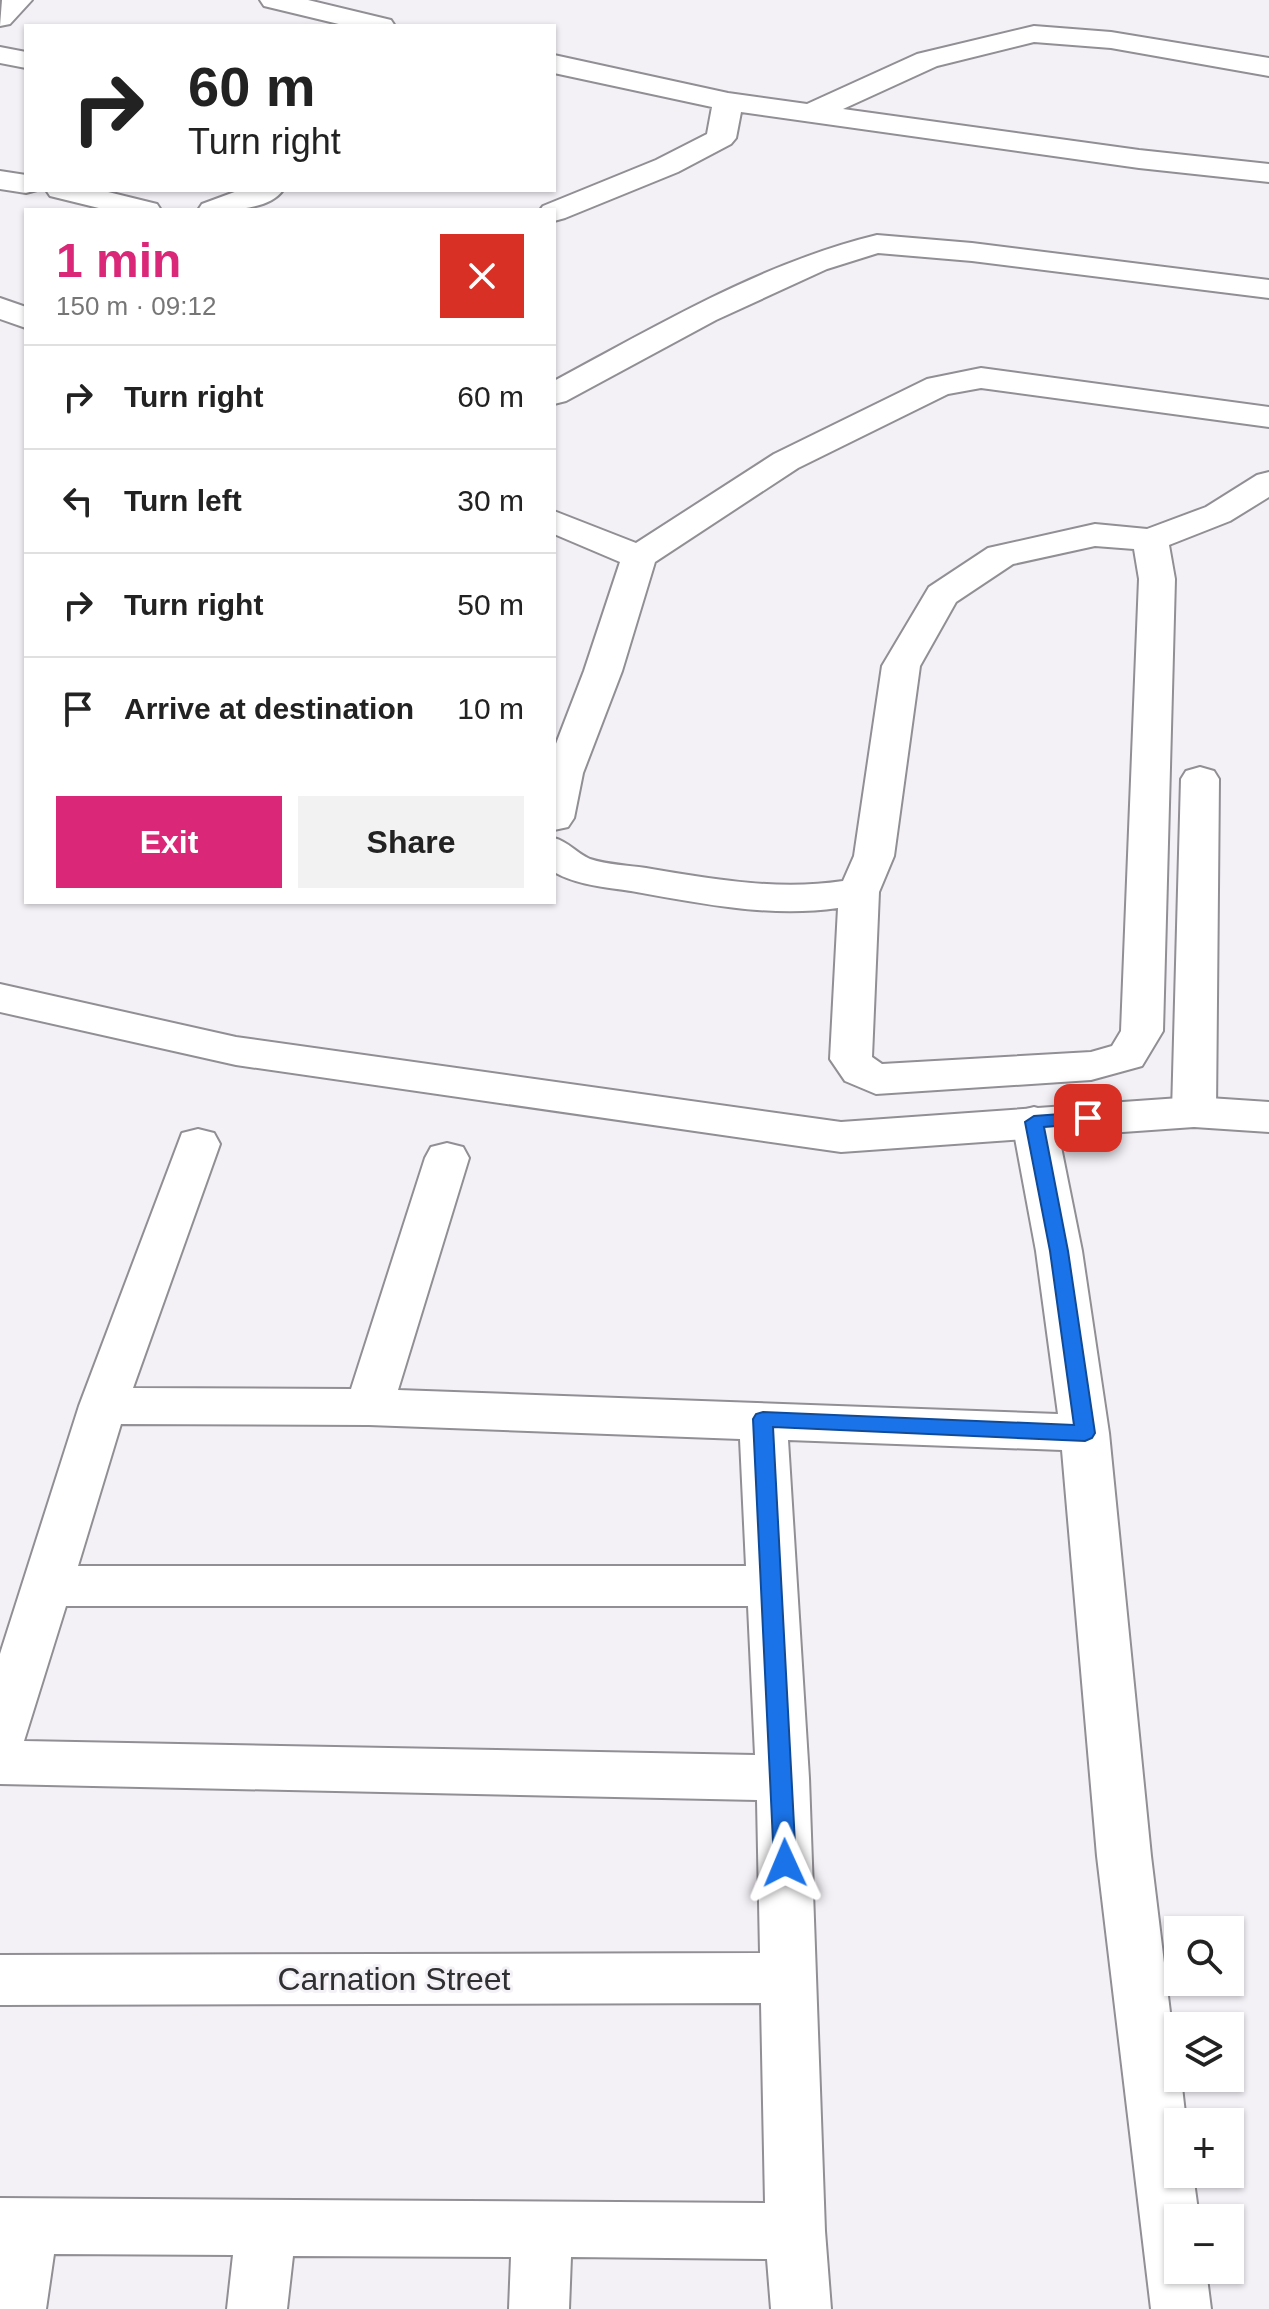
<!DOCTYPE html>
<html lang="en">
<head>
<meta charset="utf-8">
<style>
	body { margin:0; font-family:Helvetica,sans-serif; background:#f2f2f2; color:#222; height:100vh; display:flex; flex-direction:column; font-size:30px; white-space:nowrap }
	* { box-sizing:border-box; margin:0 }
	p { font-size:26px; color:#767676 }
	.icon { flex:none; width:44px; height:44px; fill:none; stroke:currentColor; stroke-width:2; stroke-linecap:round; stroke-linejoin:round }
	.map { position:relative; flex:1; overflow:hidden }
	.drawer { position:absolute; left:24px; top:208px; width:532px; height:696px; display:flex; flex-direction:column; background:#fff; border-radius:0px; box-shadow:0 2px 6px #0004 }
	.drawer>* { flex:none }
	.guide { position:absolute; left:24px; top:24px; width:532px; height:168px; border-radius:0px; box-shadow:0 2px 6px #0004; background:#fff; color:#222; overflow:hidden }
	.controls { position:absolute; left:1164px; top:1916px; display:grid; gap:16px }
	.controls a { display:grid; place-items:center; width:80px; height:80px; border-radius:0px; background:#fff; box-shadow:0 2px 6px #0004; font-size:40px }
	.pin { position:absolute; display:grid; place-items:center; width:68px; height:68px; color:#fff; margin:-34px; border-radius:16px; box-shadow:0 4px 12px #0006 }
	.me { position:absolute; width:88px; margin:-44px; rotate:359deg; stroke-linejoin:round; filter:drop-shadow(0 0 6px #0008) }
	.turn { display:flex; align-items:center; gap:28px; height:168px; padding:0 32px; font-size:36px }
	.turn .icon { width:104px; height:104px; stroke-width:2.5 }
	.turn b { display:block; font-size:56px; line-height:68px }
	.round { display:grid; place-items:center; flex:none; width:84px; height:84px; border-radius:0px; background:#f2f2f2 }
	.headline { display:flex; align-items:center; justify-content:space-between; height:136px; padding:0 32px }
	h1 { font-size:48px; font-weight:700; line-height:60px; color:#db2777 }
	.primary-button { display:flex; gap:16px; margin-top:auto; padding:16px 32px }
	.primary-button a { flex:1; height:92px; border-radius:0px; background:#db2777; color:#fff; font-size:32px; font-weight:700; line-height:92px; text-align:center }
	.primary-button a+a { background:#f2f2f2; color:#222 }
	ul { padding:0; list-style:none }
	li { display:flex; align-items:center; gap:24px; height:104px; padding:0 32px; border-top:2px solid #e0e0e0 }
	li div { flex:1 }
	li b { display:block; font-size:30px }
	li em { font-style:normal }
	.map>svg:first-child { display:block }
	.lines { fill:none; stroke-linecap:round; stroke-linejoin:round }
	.street-casing { stroke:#918e94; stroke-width:4 }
	.secondary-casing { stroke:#918e94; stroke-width:4 }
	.street { fill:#fff; fill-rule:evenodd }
	.secondary { fill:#fff; fill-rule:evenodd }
	.route { fill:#1a73e8; stroke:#114b97; stroke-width:2 }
	.labels { text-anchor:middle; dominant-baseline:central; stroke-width:6; stroke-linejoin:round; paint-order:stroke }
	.near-street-label { font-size:32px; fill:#2f2e30; stroke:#f3f0f6 }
</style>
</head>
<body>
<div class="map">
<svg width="1269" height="2309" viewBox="0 0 1269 2309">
	<rect width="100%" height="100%" fill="#f3f0f6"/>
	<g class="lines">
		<g class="street-casing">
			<path id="street" d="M 2,0 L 32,0 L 10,24 L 0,26 Z
				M 260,0 L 308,0 L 391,20 L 395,26 L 347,26 L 264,6 Z
				M 1034,26 L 1111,32 L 1269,58 L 1269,76 L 1111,48 L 1034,42 L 937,66 L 843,109 L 1139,150 L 1269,164 L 1269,182 L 1139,168 L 741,112 L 736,138 L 731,144 L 678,172 L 565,218 L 554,221 L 554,210 L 540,210 L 543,206 L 656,160 L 707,134 L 712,107 L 554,73 L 554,55 L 728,93 L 807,104 L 917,54 Z
				M 0,47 L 26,52 L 26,68 L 0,63 Z
				M 0,171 L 26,175 L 26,190 L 37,190 L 26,193 L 0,189 Z
				M 46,190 L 100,190 L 157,204 L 161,210 L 107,210 L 50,196 Z
				M 240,190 L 283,190 C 268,212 222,210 198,210 L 202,204 Z
				M 877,235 L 972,243 L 1269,280 L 1269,298 L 972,261 L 878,253 L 827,269 L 716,320 L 566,401 L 554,404 L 554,381 C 658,325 762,263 877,235 Z
				M 0,298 L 26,307 L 26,328 L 0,319 Z
				M 981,368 L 1269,407 L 1269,427 L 981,388 L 948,394 L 798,468 L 655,562 L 622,671 L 583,773 L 574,818 L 568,827 L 554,830 L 554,749 L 584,671 L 620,562 L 554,534 L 554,511 L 636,543 L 774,454 L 927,379 Z
				M 1269,472 L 1269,497 L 1230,521 L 1169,545 L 1175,579 L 1163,1031 L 1142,1066 L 1091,1080 L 876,1094 L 845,1081 L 830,1059 L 838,908 C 769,918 698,903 631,891 C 605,887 577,885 554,872 L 554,838 C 569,842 576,853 590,859 C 607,865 628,865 646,868 C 711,879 777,891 843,881 L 854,856 L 882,666 L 929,587 L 988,548 L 1095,524 L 1147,529 L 1206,507 L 1257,475 ZM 1095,546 L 1134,549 L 1139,579 L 1121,1031 L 1112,1046 L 1091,1052 L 882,1064 L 872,1057 L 879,892 L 894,856 L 920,666 L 956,602 L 1013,564 Z
				M 1200,767 L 1214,771 L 1219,779 L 1216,1112 L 1209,1123 L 1194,1127 L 1179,1123 L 1172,1112 L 1181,779 L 1186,771 Z
				M 1034,1107 L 1049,1111 L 1056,1122 L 1082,1251 L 1109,1433 L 1151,1856 L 1178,2078 L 1181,2078 L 1186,2122 L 1178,2122 L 1178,2174 L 1193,2174 L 1199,2218 L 1178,2218 L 1178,2270 L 1206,2270 L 1211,2309 L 1151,2309 L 1097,1856 L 1062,1450 L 788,1440 L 809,1778 L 825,2231 L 831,2309 L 771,2309 L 767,2259 L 571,2257 L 569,2309 L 509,2309 L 511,2257 L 293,2256 L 287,2309 L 227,2309 L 233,2255 L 54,2254 L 46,2309 L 0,2309 L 0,2198 L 765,2203 L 761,2003 L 0,2005 L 0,1955 L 760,1953 L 757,1800 L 0,1784 L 0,1654 L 79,1406 L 182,1133 L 198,1129 L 214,1133 L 220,1144 L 133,1388 L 351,1389 L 425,1158 L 431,1147 L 447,1143 L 463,1147 L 469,1158 L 398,1390 L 1058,1414 L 1036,1251 L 1012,1122 L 1019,1111 ZM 121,1424 L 369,1425 L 740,1439 L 746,1566 L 78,1566 ZM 66,1606 L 748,1606 L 755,1755 L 24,1741 Z"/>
		</g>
		<g class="secondary-casing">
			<path id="secondary" d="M 0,984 L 236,1037 L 841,1122 L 1194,1097 L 1269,1102 L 1269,1132 L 1194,1127 L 841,1152 L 236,1065 L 0,1012 Z"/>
		</g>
		<use href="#street" class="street"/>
		<use href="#secondary" class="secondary"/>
	</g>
	<path class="route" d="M 1088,1112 L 1097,1118 L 1094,1123 L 1044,1127 L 1068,1251 L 1095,1433 L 1092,1438 L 1085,1441 L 773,1427 L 796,1863 L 793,1870 L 785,1873 L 777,1870 L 774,1863 L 753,1419 L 756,1414 L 763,1412 L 1074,1425 L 1050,1251 L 1025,1122 L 1034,1116 Z"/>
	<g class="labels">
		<g class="near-street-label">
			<text x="394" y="1979">Carnation Street</text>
		</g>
	</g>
</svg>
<div class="controls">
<a><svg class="icon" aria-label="search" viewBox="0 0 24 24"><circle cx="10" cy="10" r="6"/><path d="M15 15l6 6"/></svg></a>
<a><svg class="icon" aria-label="layers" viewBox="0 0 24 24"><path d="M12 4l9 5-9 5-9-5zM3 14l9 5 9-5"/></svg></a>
<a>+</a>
<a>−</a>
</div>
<div class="pin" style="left:1088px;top:1118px;background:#d93025"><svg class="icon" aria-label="arrive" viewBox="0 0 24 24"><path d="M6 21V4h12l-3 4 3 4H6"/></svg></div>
<svg class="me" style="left:785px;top:1863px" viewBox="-20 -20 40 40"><path d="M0-17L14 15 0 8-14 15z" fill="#1a73e8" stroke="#fff" stroke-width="4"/></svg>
<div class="guide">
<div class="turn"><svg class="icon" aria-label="right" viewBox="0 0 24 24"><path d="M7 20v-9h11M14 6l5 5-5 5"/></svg><div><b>60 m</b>Turn right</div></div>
</div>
<section class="drawer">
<div class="headline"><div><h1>1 min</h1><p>150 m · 09:12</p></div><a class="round" style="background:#d93025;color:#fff"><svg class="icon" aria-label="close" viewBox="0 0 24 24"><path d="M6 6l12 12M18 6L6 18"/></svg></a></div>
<ul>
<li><svg class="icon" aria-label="right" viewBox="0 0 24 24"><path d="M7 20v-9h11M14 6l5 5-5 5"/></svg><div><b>Turn right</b></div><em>60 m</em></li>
<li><svg class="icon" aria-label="left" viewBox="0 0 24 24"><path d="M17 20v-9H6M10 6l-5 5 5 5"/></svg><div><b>Turn left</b></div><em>30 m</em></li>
<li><svg class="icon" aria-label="right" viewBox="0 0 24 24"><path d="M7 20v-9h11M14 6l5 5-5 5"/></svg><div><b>Turn right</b></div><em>50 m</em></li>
<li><svg class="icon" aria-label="arrive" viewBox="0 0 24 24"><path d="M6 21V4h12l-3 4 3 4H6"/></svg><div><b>Arrive at destination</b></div><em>10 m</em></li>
</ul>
<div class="primary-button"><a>Exit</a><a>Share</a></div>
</section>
</div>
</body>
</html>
